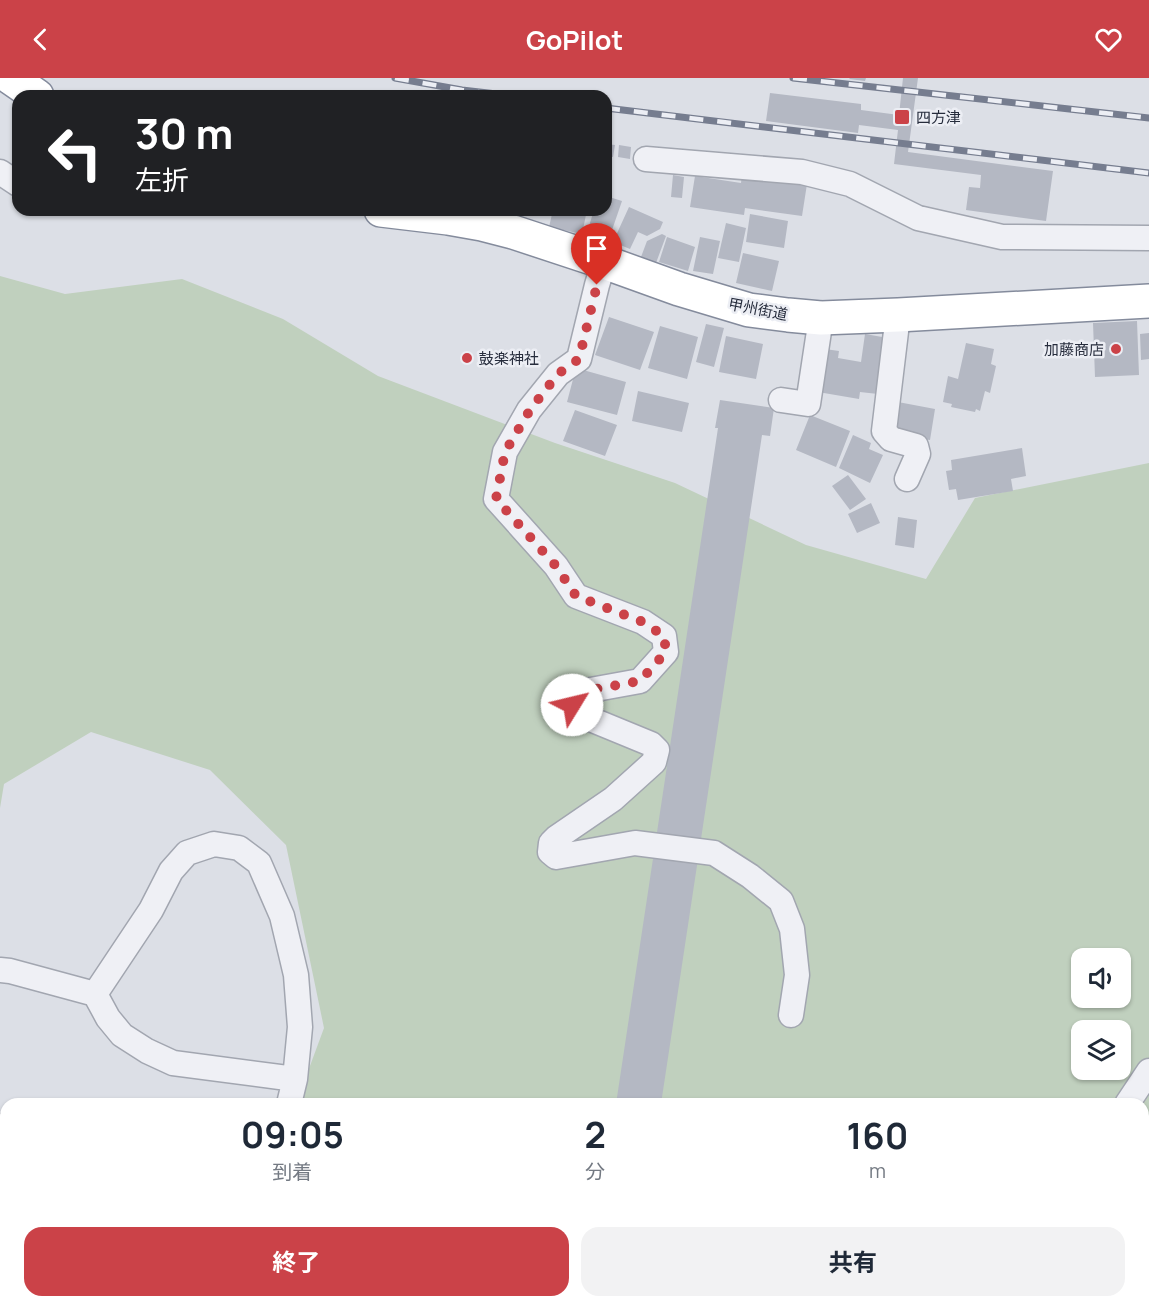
<!DOCTYPE html>
<html lang="ja">
<head>
<meta charset="utf-8">
<style>
	body { margin:0; font-family:Manrope,"Noto Sans JP",sans-serif; background:#f2f2f3; color:#1f2937; height:100vh; display:flex; flex-direction:column; font-size:22px; white-space:nowrap }
	* { box-sizing:border-box; margin:0 }
	p { font-size:20px; color:#747a83 }
	.icon { flex:none; width:33px; height:33px; fill:none; stroke:currentColor; stroke-width:2; stroke-linecap:round; stroke-linejoin:round }
	.map { position:relative; flex:1; overflow:hidden }
	.panel { position:absolute; left:0px; top:1020px; width:1149px; height:210px; display:flex; flex-direction:column; background:#fff; border-radius:18px 18px 0 0; box-shadow:0 2px 4px #0004 }
	.panel>* { flex:none }
	.guide { position:absolute; left:12px; top:12px; width:600px; height:126px; border-radius:18px; box-shadow:0 2px 4px #0004; background:#202124; color:#fff; overflow:hidden }
	.tools { position:absolute; left:1071px; top:870px; display:grid; gap:12px }
	.tools a { display:grid; place-items:center; width:60px; height:60px; border-radius:12px; background:#fff; box-shadow:0 2px 4px #0004; font-size:30px }
	.pin { position:absolute; display:grid; place-items:center; width:51px; height:51px; color:#fff; margin:-62px -26px; border-radius:50% 50% 50% 0; rotate:-45deg; box-shadow:0 0 6px #0007 }
	.pin .icon { rotate:45deg }
	.me { position:absolute; width:66px; margin:-33px; rotate:54deg; stroke-linejoin:round; filter:drop-shadow(0 0 4px #0008) }
	.turn { display:flex; align-items:center; gap:21px; height:126px; padding:0 24px; font-size:27px }
	.turn .icon { width:78px; height:78px; stroke-width:2.5 }
	.turn b { display:block; font-size:42px; line-height:51px }
	.eta { display:flex; justify-content:space-evenly; align-items:center; height:102px; text-align:center }
	.eta b { font-size:36px; font-weight:700; line-height:42px }
	.action { display:flex; gap:12px; margin-top:auto; padding:12px 24px }
	.action a { flex:1; height:69px; border-radius:18px; background:#cb4248; color:#fff; font-size:24px; font-weight:700; line-height:69px; text-align:center }
	.action a+a { background:#f2f2f3; color:#1f2937 }
	header { display:flex; justify-content:space-between; align-items:center; height:78px; padding:0 24px; background:#cb4248; color:#fff; font-size:27px; font-weight:700 }
	.map>svg:first-child { display:block }
	.green { fill:#c0d0be; fill-rule:evenodd }
	.building { fill:#b4b8c3 }
	.lines { fill:none; stroke-linecap:round; stroke-linejoin:round }
	.minor-casing { stroke:#a2a6b0; stroke-width:27 }
	.highway-casing { stroke:#848b9c; stroke-width:36 }
	.minor { stroke:#eff0f5; stroke-width:24 }
	.highway { stroke:#fff; stroke-width:33 }
	.rail-casing { stroke:#767d8f; stroke-width:7 }
	.rail { stroke:#eceef4; stroke-width:4.5; stroke-dasharray:14; stroke-linecap:butt }
	.route { stroke:#cb4248; stroke-width:10; stroke-dasharray:0 18 }
	.poi-dot { fill:#cb4248; stroke:#eceef4; stroke-width:2 }
	.labels { text-anchor:middle; dominant-baseline:central; stroke-width:5; stroke-linejoin:round; paint-order:stroke }
	.poi-label { font-size:15px; fill:#262c3c; stroke:#eceef4; text-anchor:start }
	.street-label { font-size:15px; fill:#262c3c; stroke:#eceef4 }
</style>
</head>
<body>
<header><svg class="icon" aria-label="back" viewBox="0 0 24 24"><path d="M15 5l-7 7 7 7"/></svg>GoPilot<svg class="icon" aria-label="heart" viewBox="0 0 24 24"><path d="M12 20l-8-8c-3-5 5-10 8-4 3-6 11-1 8 4z"/></svg></header>
<div class="map">
<svg width="1149" height="1230" viewBox="0 0 1149 1230">
	<rect width="100%" height="100%" fill="#dcdfe6"/>
	<path class="green" d="M 0,198 L 65,216 L 182,201 L 283,241 L 378,298 L 555,365 L 675,405 L 806,467 L 926,501 L 975,420 L 1149,385 L 1149,1062 L 1143,1069 L 1143,1026 L 300,1026 L 307,996 L 324,950 L 286,767 L 210,692 L 91,654 L 4,706 L 0,730 ZM 1082,880 L 1120,880 L 1120,920 L 1082,920 ZM 1082,952 L 1120,952 L 1120,992 L 1082,992 Z"/>
	<path class="building" d="M 850,0 L 866,0 L 865,3 L 849,1 Z
		M 903,0 L 918,0 L 908,74 L 1053,93 L 1046,143 L 966,132 L 969,109 L 980,110 L 981,97 L 894,86 L 898,52 L 859,47 L 858,55 L 766,43 L 770,15 L 861,26 L 861,32 L 899,37 Z
		M 606,66 L 615,67 L 613,79 L 606,78 Z
		M 619,67 L 631,69 L 630,81 L 618,79 Z
		M 742,96 L 807,106 L 802,138 L 745,130 L 744,137 L 690,129 L 695,98 L 741,105 Z
		M 673,97 L 684,99 L 682,120 L 671,119 Z
		M 606,118 L 622,123 L 611,155 L 589,148 L 594,132 L 606,132 Z
		M 629,129 L 663,144 L 660,151 L 647,158 L 638,154 L 630,171 L 613,164 Z
		M 553,132 L 587,132 L 582,156 L 549,149 Z
		M 750,136 L 788,143 L 784,170 L 746,164 Z
		M 726,145 L 746,150 L 739,184 L 718,180 Z
		M 662,156 L 666,158 L 656,185 L 641,179 L 647,163 Z
		M 667,159 L 695,169 L 688,193 L 659,184 Z
		M 700,159 L 720,163 L 713,196 L 693,193 Z
		M 743,175 L 779,183 L 772,213 L 736,205 Z
		M 609,239 L 654,254 L 640,292 L 595,277 Z
		M 1137,243 L 1139,297 L 1095,299 L 1093,245 Z
		M 706,246 L 724,250 L 714,289 L 696,284 Z
		M 660,248 L 698,259 L 687,301 L 648,290 Z
		M 1149,255 L 1149,281 L 1141,282 L 1140,256 Z
		M 865,256 L 888,260 L 878,316 L 860,314 L 859,321 L 818,314 L 825,271 L 839,273 L 838,280 L 861,284 Z
		M 726,258 L 763,266 L 756,301 L 719,294 Z
		M 966,265 L 994,271 L 991,286 L 996,288 L 990,315 L 985,313 L 980,333 L 976,331 L 975,334 L 951,329 L 952,326 L 943,324 L 948,298 L 958,301 Z
		M 576,290 L 626,304 L 617,337 L 567,324 Z
		M 638,313 L 689,325 L 682,354 L 632,343 Z
		M 720,322 L 774,330 L 770,358 L 762,357 L 661,1026 L 616,1026 L 718,350 L 715,350 Z
		M 898,324 L 935,331 L 930,362 L 892,356 Z
		M 575,332 L 617,347 L 605,378 L 563,363 Z
		M 810,337 L 850,353 L 836,389 L 796,372 Z
		M 853,357 L 871,365 L 869,371 L 883,377 L 870,405 L 839,390 Z
		M 1022,370 L 1026,398 L 1011,401 L 1013,413 L 958,422 L 956,411 L 949,412 L 946,393 L 952,392 L 951,382 Z
		M 848,397 L 866,421 L 850,432 L 832,408 Z
		M 871,425 L 880,445 L 857,455 L 848,436 Z
		M 898,439 L 917,442 L 914,470 L 895,467 Z
		M 409,1224 L 585,1224 L 585,1230 L 424,1230 L 409,1228 Z
		M 689,1224 L 733,1224 L 733,1230 L 689,1230 Z"/>
	<g class="lines">
		<g class="minor-casing">
			<path id="minor" d="M 646,81 L 802,94 L 850,106 L 918,140 L 1002,159 L 1149,160
				M 0,94 L 18,106
				M 604,184 L 597,207 L 579,281 L 558,296 L 529,332 L 505,374 L 496,421 L 556,488 L 576,518 L 643,544 L 664,558 L 666,574 L 640,603 L 574,615 L 572,627 L 578,636 L 651,666 L 657,672 L 654,684 L 613,721 L 556,760 L 551,765 L 550,774 L 556,779 L 635,765 L 714,775 L 750,798 L 781,823 L 792,851 L 797,897 L 791,937
				M 898,237 L 884,353 L 891,361 L 916,368 L 918,376 L 907,401
				M 781,322 L 808,326 L 821,240
				M 0,892 L 10,893 L 95,916 L 108,940 L 122,957 L 147,973 L 173,985 L 295,1001
				M 95,916 L 151,832 L 171,793 L 187,775 L 214,766 L 239,770 L 259,785 L 282,838 L 296,897 L 300,949 L 295,1001 L 289,1026
				M 1127,1026 L 1149,993
				M 0,1048 L 6,1054
				M 1143,1181 L 1149,1179
				M 751,1224 L 752,1230
				M 0,1226 L 10,1230
				M 182,1230 L 182,1224
				M 910,1230 L 929,1224"/>
		</g>
		<g class="highway-casing">
			<path id="highway" d="M 11,0 L 37,18
				M 381,132 L 448,140 L 482,146 L 513,154 L 604,184 L 679,211 L 749,232 L 788,237 L 821,240 L 898,237 L 1149,223"/>
		</g>
		<use href="#minor" class="minor"/>
		<use href="#highway" class="highway"/>
		<g class="rail-casing">
			<path id="rail" d="M 395,0 L 462,12 L 513,18
				M 793,0 L 1149,40
				M 606,30 L 1149,95"/>
		</g>
		<use href="#rail" class="rail"/>
	</g>
	<g class="lines">
		<path class="route" d="M 572,627 L 574,615 L 640,603 L 666,574 L 664,558 L 643,544 L 576,518 L 556,488 L 496,421 L 505,374 L 530,332 L 558,296 L 579,281 L 597,207"/>
	</g>
	<g class="poi-dot">
		<rect x="894" y="31" width="16" height="16" rx="3"/>
		<circle cx="1116" cy="271" r="6"/>
		<circle cx="467" cy="280" r="6"/>
	</g>
	<g class="labels">
		<g class="poi-label">
			<text x="916" y="39">四方津</text>
			<text x="1104" y="271" text-anchor="end">加藤商店</text>
			<text x="479" y="280">鼓楽神社</text>
		</g>
		<g class="street-label">
			<text transform="translate(758 231) rotate(11)">甲州街道</text>
		</g>
	</g>
</svg>
<div class="tools">
<a><svg class="icon" aria-label="sound" viewBox="0 0 24 24"><path d="M4 9h4l5-4v14l-5-4H4zM17 9q2 3 0 6"/></svg></a>
<a><svg class="icon" aria-label="layers" viewBox="0 0 24 24"><path d="M12 4l9 5-9 5-9-5zM3 14l9 5 9-5"/></svg></a>
</div>
<div class="pin" style="left:597px;top:207px;background:#d93025"><svg class="icon" aria-label="arrive" viewBox="0 0 24 24"><path d="M6 21V4h12l-3 4 3 4H6"/></svg></div>
<svg class="me" style="left:572px;top:627px" viewBox="-20 -20 40 40"><circle r="19" fill="#fff"/><path d="M0-13L10 11 0 6-10 11z" fill="#cb4248"/></svg>
<div class="guide">
<div class="turn"><svg class="icon" aria-label="left" viewBox="0 0 24 24"><path d="M17 20v-9H6M10 6l-5 5 5 5"/></svg><div><b>30 m</b>左折</div></div>
</div>
<section class="panel">
<div class="eta">
<div><b>09:05</b><p>到着</p></div>
<div><b>2</b><p>分</p></div>
<div><b>160</b><p>m</p></div>
</div>
<div class="action"><a>終了</a><a>共有</a></div>
</section>
</div>
</body>
</html>
